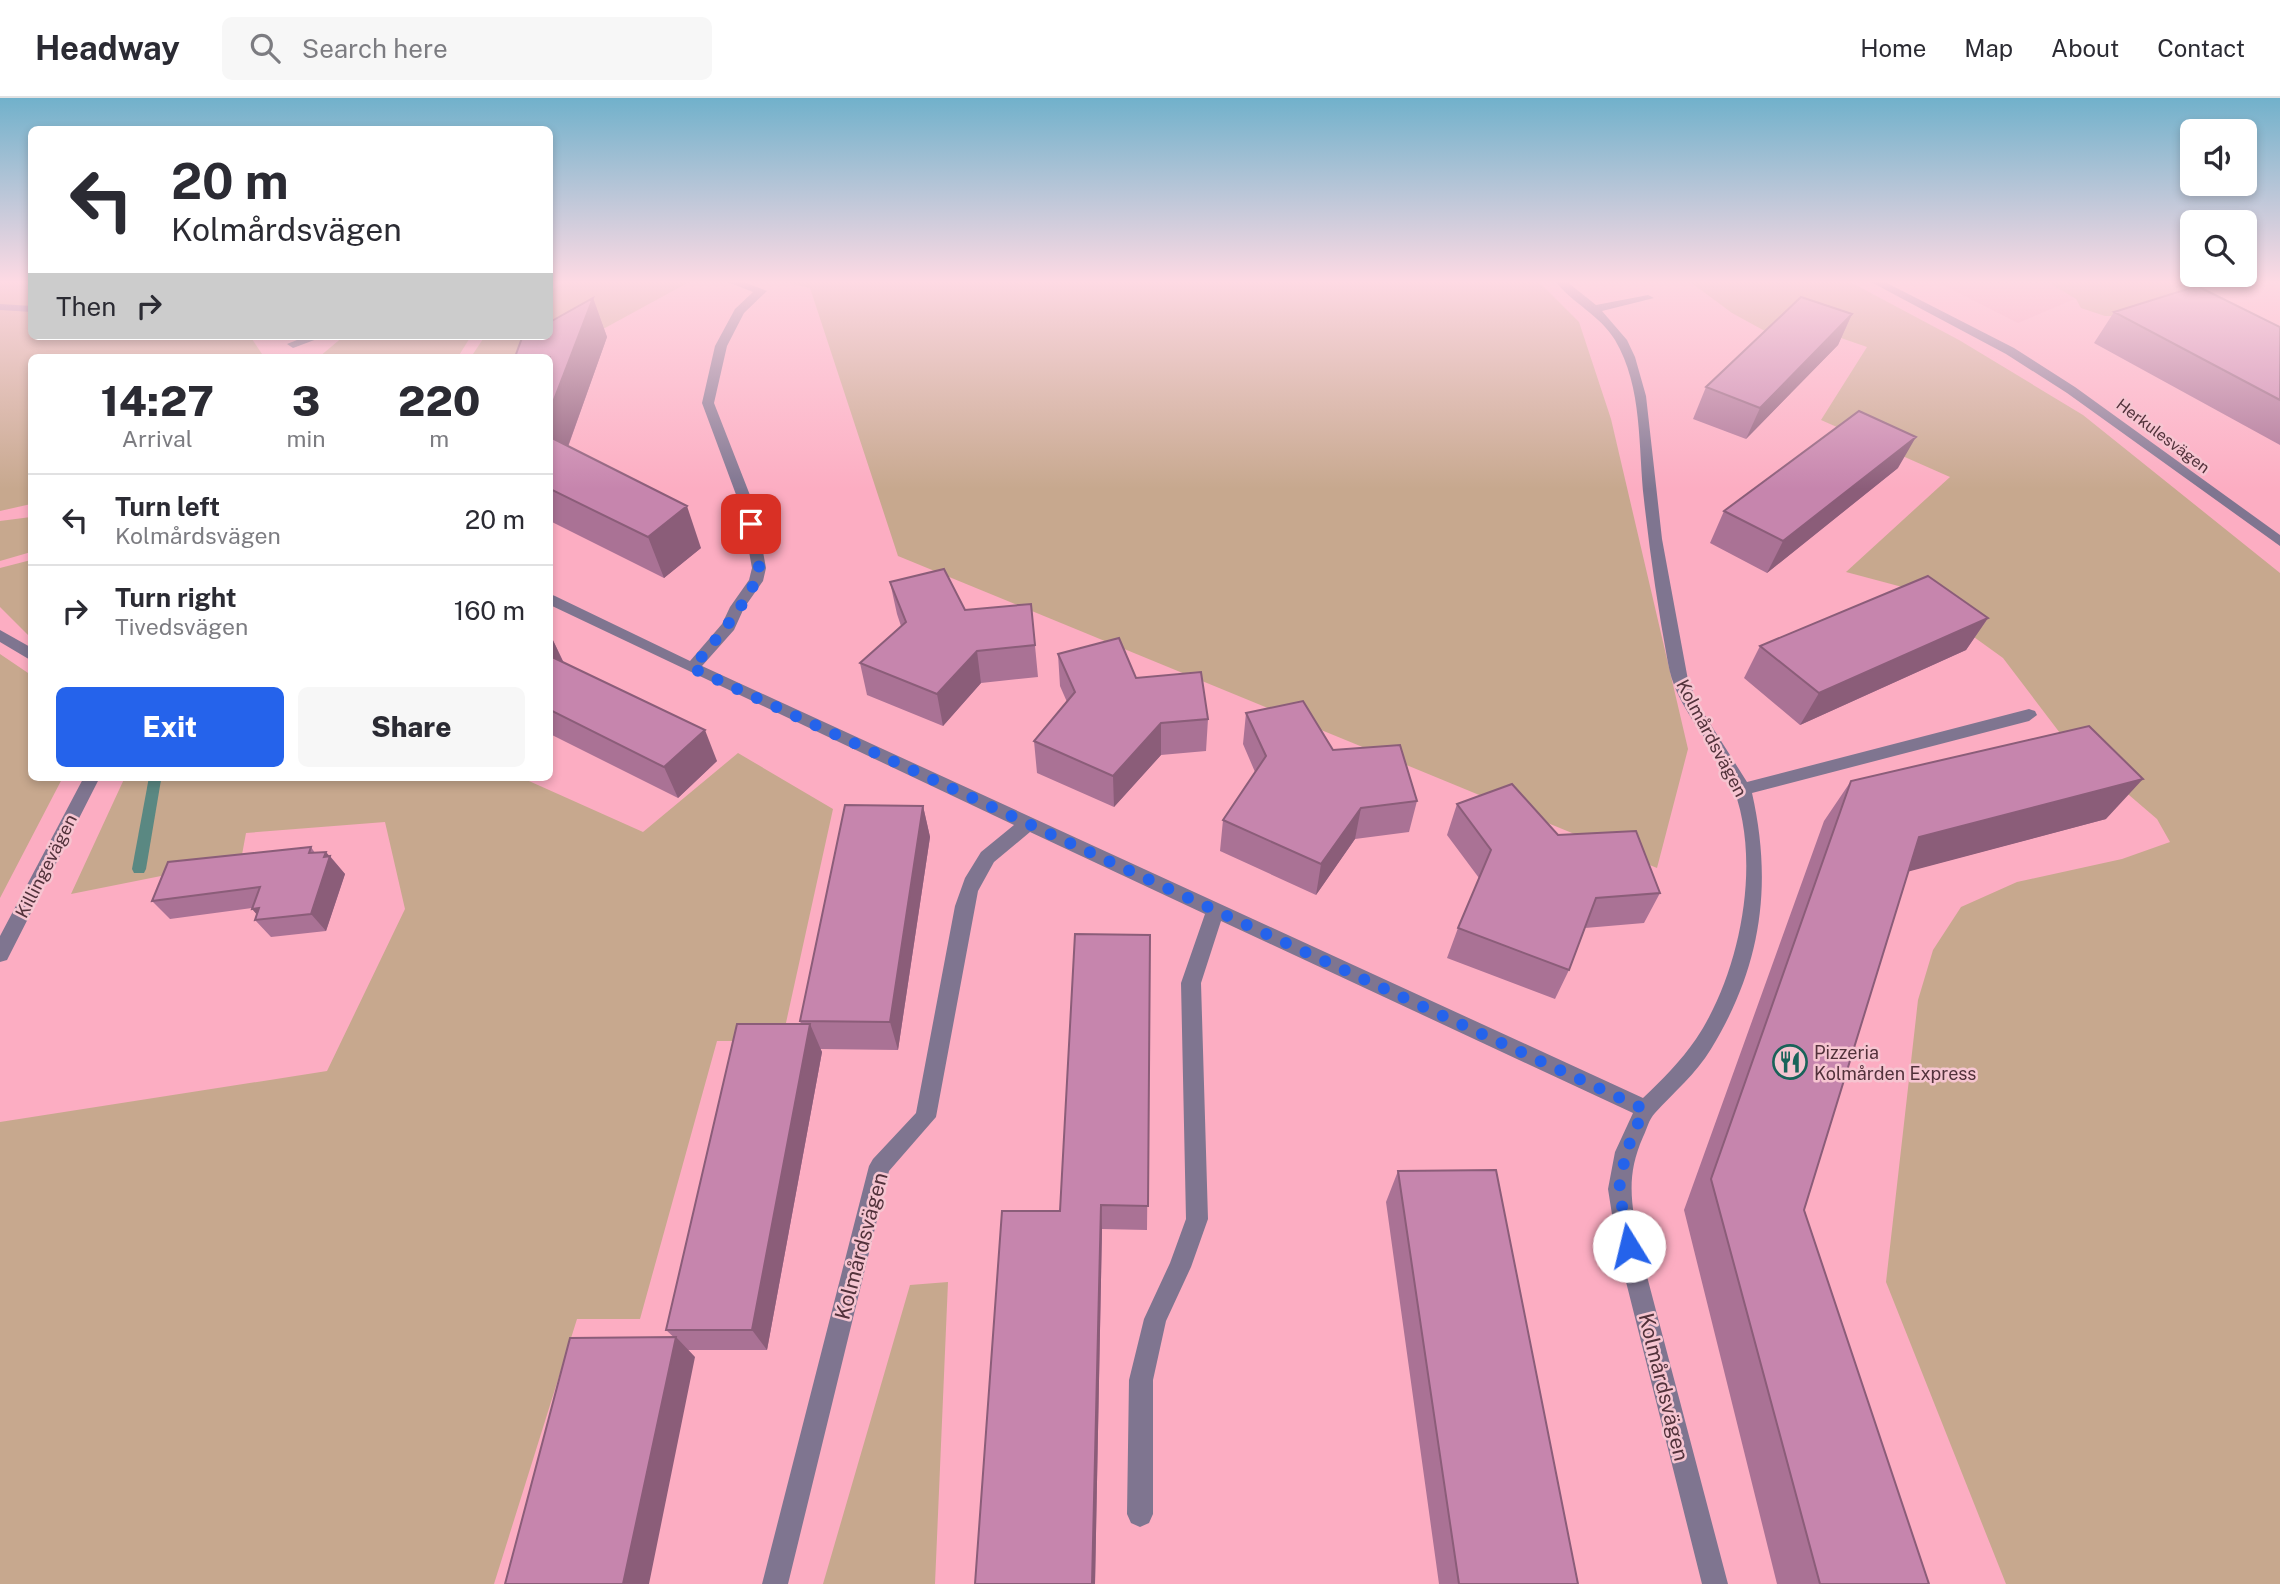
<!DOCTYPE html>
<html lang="en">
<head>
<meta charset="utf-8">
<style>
	body { margin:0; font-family:"Public Sans",sans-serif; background:#f7f7f7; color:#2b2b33; height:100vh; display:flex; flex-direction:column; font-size:26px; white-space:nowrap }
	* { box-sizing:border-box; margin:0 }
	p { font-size:23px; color:#7c7c81 }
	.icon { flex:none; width:38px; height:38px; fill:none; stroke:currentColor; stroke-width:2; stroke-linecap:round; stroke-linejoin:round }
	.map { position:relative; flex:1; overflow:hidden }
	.sheet { position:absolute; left:28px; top:256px; width:525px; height:427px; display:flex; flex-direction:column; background:#fff; border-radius:10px; box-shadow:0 4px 10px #0003 }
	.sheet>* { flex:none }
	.guide { position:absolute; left:28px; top:28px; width:525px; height:214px; border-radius:10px; box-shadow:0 4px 10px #0003; background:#fff; color:#2b2b33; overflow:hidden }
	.tools { position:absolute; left:2180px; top:21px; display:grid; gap:14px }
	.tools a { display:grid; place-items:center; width:77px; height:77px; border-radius:10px; background:#fff; box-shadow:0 4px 10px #0003; font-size:35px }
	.pin { position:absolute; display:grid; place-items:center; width:60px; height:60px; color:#fff; margin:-30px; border-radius:14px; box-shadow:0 4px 10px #0006 }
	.me { position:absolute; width:77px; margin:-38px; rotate:351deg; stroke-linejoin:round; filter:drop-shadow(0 0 5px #0008) }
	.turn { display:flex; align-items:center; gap:24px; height:147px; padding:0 28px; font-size:32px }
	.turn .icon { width:91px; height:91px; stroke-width:2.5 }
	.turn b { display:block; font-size:49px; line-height:60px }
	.then { display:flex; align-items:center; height:66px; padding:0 28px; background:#0003; gap:14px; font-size:26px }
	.eta { display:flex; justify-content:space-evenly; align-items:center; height:119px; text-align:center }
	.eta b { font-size:42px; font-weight:800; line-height:49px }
	.cta { display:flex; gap:14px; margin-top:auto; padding:14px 28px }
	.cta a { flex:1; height:80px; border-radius:10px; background:#2563eb; color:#fff; font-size:28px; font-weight:800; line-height:80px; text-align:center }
	.cta a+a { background:#f7f7f7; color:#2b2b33 }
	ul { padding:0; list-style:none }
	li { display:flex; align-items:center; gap:21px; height:91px; padding:0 28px; border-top:2px solid #e1e1e2 }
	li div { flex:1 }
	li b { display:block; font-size:26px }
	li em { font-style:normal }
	header { display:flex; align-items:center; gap:42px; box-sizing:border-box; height:98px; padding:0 35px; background:#fff; border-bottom:2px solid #e1e1e2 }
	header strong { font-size:33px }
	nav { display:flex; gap:38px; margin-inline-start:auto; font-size:24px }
	.search { width:490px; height:63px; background:#f7f7f7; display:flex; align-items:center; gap:18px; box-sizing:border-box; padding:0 24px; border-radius:10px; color:#7c7c81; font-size:26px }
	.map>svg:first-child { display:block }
	.built { fill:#f6a0b8 }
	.green { fill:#c7a88e }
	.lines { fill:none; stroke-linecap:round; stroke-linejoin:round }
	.stream { fill:#5a8882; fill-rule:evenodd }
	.minor { fill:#7f7590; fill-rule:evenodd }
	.wall { fill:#aa7295 }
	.shaded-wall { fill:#8b5d79 }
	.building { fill:#c685ad; stroke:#8b5d79; stroke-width:2 }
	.route { stroke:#2563eb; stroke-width:12; stroke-dasharray:0 21.6 }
	.labels { text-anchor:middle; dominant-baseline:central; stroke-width:5; stroke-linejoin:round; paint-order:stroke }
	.far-street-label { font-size:16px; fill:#52323b; stroke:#f6c5d1 }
	.street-label { font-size:18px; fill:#52323b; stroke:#f6c5d1 }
	.poi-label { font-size:18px; fill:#52323b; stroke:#f6c5d1; text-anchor:start }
	.near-street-label { font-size:21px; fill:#52323b; stroke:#f6c5d1 }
</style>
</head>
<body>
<header>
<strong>Headway</strong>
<div class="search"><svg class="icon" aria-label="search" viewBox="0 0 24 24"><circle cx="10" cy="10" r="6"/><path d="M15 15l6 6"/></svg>Search here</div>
<nav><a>Home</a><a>Map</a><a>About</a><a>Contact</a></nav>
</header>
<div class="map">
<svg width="2280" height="1486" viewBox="0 0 2280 1486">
	<rect width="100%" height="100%" fill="#fcadc2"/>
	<path class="built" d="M 1935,183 L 2089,183 L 2103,189 L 2018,225 Z"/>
	<path class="green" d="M 0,183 L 31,183 L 32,238 L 250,238 L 264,259 L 32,259 L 31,406 L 0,413 Z
		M 568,183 L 691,183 L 550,260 L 471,259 L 485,238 L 550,238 L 550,192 Z
		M 781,183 L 1538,183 L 1579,224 L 1611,321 L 1688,651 L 1657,770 L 898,458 L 810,190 Z
		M 1689,183 L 1852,185 L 1959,242 L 2083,317 L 2280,475 L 2280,1486 L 2006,1486 L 1886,1184 L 1918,902 L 1933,852 L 1961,809 L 2017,784 L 2122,761 L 2170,744 L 2157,721 L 2066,643 L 2003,560 L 1906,490 L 1846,474 L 1950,379 L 1821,322 L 1867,249 L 1792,223 L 1774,238 L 1732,215 Z
		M 2046,183 L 2205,183 L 2113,218 L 2105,218 L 2081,210 L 2076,201 Z
		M 344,238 L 471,238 L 458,259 L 319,259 Z
		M 31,419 L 31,454 L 0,463 L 0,423 Z
		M 31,462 L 32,462 L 31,540 L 0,509 L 0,470 Z
		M 0,556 L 31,577 L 32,679 L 63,679 L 0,800 Z
		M 738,655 L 833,711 L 782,943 L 717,943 L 640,1221 L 577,1221 L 494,1486 L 0,1486 L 0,1024 L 327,973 L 405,811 L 385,724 L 246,735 L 241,762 L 71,796 L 125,679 L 520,679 L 643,734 Z
		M 948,1184 L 935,1486 L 823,1486 L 910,1187 Z"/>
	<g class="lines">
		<path class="stream" d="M 149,679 L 159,679 L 161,682 L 146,771 L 144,775 L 134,775 L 132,771 Z"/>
		<path class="minor" d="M 725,183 L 741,183 L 767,193 L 744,215 L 727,248 L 714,305 L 755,410 L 766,470 L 763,483 L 744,510 L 734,532 L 702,568 L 1643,1000 C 1662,982 1681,963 1696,941 C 1741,874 1764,758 1730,682 C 1711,641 1676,611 1668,565 C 1658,511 1650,457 1644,402 C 1638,349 1643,289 1615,242 C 1600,217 1572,205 1555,183 L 1566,183 L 1596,207 L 1648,197 L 1654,200 L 1602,213 L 1627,242 L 1635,259 L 1646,298 L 1662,441 L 1688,582 L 1699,608 L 1747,684 L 2029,611 L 2035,613 L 2037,617 L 2029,623 L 1752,695 C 1773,788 1761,869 1711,951 C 1696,976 1674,994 1655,1015 C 1649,1021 1647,1031 1643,1039 C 1625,1080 1632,1106 1639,1148 L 1728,1486 L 1702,1486 L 1617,1148 L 1608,1091 L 1615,1054 L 1633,1015 L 1221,823 L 1201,885 L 1208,1121 L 1191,1169 L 1166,1223 L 1153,1282 L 1153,1416 L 1149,1425 L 1140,1429 L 1131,1425 L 1127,1416 L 1129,1282 L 1144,1221 L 1170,1165 L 1186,1121 L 1181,885 L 1205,816 L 1030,734 L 994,764 L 978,793 L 936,1019 L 889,1073 L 788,1486 L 762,1486 L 869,1068 L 873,1061 L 916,1015 L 955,808 L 965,780 L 981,754 L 1014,727 L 550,507 L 550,496 L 555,498 L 690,563 L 722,526 L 730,509 L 749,482 L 752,470 L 741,410 L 702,305 L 715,248 L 735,211 L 753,194 Z
			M 1869,183 L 1883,183 L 2014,250 L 2075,289 L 2280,437 L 2280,448 L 2067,295 L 2006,256 Z
			M 0,206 L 32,208 L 32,214 L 0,212 Z
			M 307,238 L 325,238 L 293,250 L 287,246 Z
			M 0,532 L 32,550 L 32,563 L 0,544 Z
			M 84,679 L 100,679 L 7,862 L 0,864 L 0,838 Z"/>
	</g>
	<path class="wall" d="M 593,200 L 607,239 L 568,349 L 701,450 L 664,480 L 550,423 L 550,259 Z
		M 2114,214 L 2280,229 L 2280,347 L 2094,245 Z
		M 1852,216 L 1838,247 L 1746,341 L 1693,321 L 1706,289 Z
		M 1898,370 L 1767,475 L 1710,445 L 1724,413 Z
		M 890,484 L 965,512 L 1031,506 L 1038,579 L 981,585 L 943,628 L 867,597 L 860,565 L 901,528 L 897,516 Z
		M 1988,520 L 1966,552 L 1800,627 L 1744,580 L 1760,548 Z
		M 550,536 L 564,565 L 717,663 L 678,700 L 550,636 Z
		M 1058,556 L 1136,580 L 1208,621 L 1206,653 L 1161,657 L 1114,709 L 1037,675 L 1034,643 L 1067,604 L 1060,588 Z
		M 1246,615 L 1333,652 L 1417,703 L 1409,734 L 1355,741 L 1316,797 L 1220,753 L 1223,722 L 1255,674 L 1243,646 Z
		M 1851,683 L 2106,721 L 1908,773 L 1804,1112 L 1929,1486 L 1777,1486 L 1684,1112 L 1824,723 Z
		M 1457,706 L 1558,737 L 1660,795 L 1644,825 L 1585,830 L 1569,872 L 1555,901 L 1447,860 L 1458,830 L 1479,780 L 1447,737 Z
		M 923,708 L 930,739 L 898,952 L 820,951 L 822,954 L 767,1252 L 688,1252 L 695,1259 L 666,1232 L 801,926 L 800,923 Z
		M 311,749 L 315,755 L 330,758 L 345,776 L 326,833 L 271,839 L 255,822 L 257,817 L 252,810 L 170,821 L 152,803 Z
		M 1150,837 L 1147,1132 L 1102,1131 L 1095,1486 L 975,1486 L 1060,1113 Z
		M 1398,1073 L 1578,1486 L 1439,1486 L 1386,1104 Z"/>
	<path class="shaded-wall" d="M 593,200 L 607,239 L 558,376 L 550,356 L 550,312 Z
		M 1852,216 L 1838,247 L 1746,341 L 1760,310 Z
		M 1916,339 L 1898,370 L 1767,475 L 1783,443 Z
		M 687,408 L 701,450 L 664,480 L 648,439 Z
		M 1988,520 L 1966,552 L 1800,627 L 1819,595 Z
		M 550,536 L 565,568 L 550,580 Z
		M 977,553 L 981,585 L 943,628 L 937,596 Z
		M 1161,625 L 1161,657 L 1114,709 L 1113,678 Z
		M 705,632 L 717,663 L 678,700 L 664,669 Z
		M 2143,681 L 2106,721 L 1888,779 L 1919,739 Z
		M 923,708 L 930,739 L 898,952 L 890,924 Z
		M 1361,710 L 1355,741 L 1316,797 L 1321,766 Z
		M 326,754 L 345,776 L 326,833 L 311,816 Z
		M 259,810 L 261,821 L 252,811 Z
		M 810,926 L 822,954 L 767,1252 L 752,1232 Z
		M 1101,1107 L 1102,1131 L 1095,1486 L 1092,1486 Z
		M 676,1239 L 695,1259 L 649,1486 L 623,1486 Z"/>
	<path class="building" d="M 2197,188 L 2280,229 L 2280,302 L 2114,214 Z
		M 1801,199 L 1852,216 L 1760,310 L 1706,289 Z
		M 593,200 L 550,312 L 550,259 L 515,259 L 522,240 L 525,238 L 550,238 L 550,224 Z
		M 1859,313 L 1916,339 L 1783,443 L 1724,413 Z
		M 550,339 L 687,408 L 648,439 L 550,391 Z
		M 944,471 L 965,512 L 1031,506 L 1035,547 L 977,553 L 937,596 L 860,565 L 906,524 L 890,484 Z
		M 1928,478 L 1988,520 L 1819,595 L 1760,548 Z
		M 1119,540 L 1136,580 L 1201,574 L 1208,621 L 1161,625 L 1113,678 L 1034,643 L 1075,594 L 1058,556 Z
		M 550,558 L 705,632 L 664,669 L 550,612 Z
		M 1303,603 L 1333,652 L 1400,647 L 1417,703 L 1361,710 L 1321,766 L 1223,722 L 1266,658 L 1246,615 Z
		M 2089,628 L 2143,681 L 1919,739 L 1804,1112 L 1929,1486 L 1820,1486 L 1711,1081 L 1851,683 Z
		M 1512,686 L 1558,737 L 1636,733 L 1660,795 L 1596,800 L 1569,872 L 1458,830 L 1491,752 L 1457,706 Z
		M 845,707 L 923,708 L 890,924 L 800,923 Z
		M 311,749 L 309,755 L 326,754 L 324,759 L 330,758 L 311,816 L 255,822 L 259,810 L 252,811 L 260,789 L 152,803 L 168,764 Z
		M 1075,836 L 1150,837 L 1148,1108 L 1101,1107 L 1092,1486 L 975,1486 L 1002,1113 L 1060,1113 Z
		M 737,926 L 810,926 L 752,1232 L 666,1232 Z
		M 1496,1072 L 1578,1486 L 1459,1486 L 1398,1073 Z
		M 676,1239 L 623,1486 L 505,1486 L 570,1240 Z"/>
	<linearGradient id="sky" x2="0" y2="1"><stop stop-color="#71b1cb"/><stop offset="0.47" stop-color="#fedae4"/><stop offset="1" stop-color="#fedae4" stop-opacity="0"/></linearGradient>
	<rect width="2280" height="391" fill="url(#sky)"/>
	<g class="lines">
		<path class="route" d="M 751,426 C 754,440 759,456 759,470 C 758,493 708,552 692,570 L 1644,1011 L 1626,1054 L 1619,1091 L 1629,1148"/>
	</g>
	<defs>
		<g id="restaurant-ring" transform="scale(1.75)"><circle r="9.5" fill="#f6c5d1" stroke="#196359" stroke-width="1.5"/><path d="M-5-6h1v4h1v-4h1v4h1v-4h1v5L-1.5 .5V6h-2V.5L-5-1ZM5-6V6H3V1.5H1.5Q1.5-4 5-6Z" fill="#196359"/></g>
	</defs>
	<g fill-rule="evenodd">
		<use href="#restaurant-ring" x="1790" y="964"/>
	</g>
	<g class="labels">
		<g class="far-street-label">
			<text transform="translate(2163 338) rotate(37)">Herkulesvägen</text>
		</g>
		<g class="street-label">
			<text transform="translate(1712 640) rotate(62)">Kolmårdsvägen</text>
			<text transform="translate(46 768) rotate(-63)">Killingevägen</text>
		</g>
		<g class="poi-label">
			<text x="1814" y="954">Pizzeria<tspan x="1814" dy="21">Kolmården Express</tspan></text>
		</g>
		<g class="near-street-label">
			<text transform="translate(861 1148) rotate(-75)">Kolmårdsvägen</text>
			<text transform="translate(1664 1289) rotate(76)">Kolmårdsvägen</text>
		</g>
	</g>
</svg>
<div class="tools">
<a><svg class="icon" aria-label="sound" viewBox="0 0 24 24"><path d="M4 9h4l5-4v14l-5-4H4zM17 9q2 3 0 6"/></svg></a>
<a><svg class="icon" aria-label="search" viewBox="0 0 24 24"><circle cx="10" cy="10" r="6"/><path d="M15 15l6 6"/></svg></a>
</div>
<div class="pin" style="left:751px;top:426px;background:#d93025"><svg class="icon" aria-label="arrive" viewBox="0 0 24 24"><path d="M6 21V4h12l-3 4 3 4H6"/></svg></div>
<svg class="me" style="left:1629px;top:1148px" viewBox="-20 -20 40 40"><circle r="19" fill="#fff"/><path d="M0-13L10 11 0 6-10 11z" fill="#2563eb"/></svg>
<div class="guide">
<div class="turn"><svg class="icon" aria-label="left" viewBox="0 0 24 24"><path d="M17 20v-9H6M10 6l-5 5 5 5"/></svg><div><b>20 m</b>Kolmårdsvägen</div></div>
<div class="then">Then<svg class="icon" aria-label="right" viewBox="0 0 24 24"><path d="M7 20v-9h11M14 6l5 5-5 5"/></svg></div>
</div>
<section class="sheet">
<div class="eta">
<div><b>14:27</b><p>Arrival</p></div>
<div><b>3</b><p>min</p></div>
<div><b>220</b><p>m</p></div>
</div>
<ul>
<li><svg class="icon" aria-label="left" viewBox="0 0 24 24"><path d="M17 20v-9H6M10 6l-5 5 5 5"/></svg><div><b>Turn left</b><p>Kolmårdsvägen</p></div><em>20 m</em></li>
<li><svg class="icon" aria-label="right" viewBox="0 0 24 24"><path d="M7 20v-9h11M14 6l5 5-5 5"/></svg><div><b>Turn right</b><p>Tivedsvägen</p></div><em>160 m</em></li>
</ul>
<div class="cta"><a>Exit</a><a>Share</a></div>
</section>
</div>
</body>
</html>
